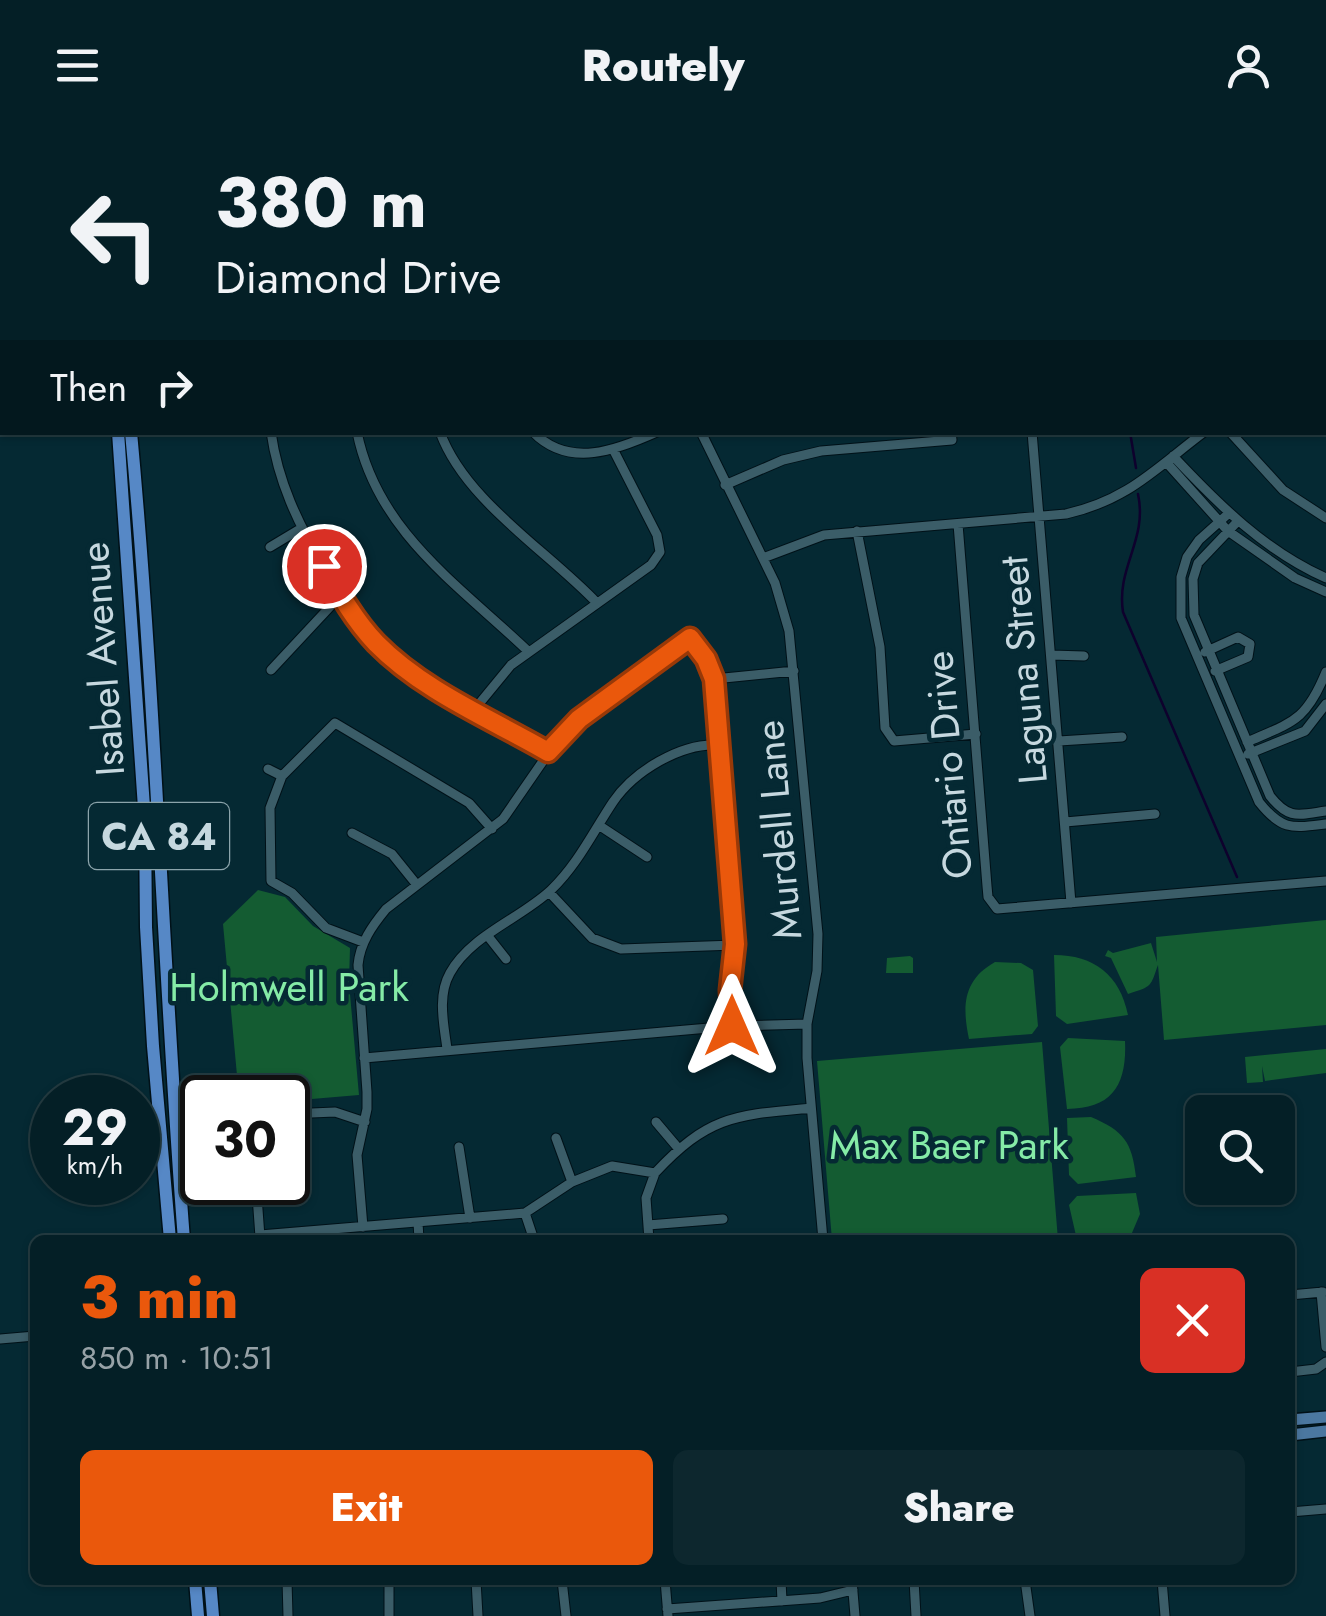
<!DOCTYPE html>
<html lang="en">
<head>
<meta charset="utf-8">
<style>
	body { margin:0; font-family:Jost,sans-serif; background:#0d272e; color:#f1f3f6; height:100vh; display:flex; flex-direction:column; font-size:38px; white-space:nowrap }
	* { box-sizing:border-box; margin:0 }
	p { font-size:32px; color:#97a2a7 }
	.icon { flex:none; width:55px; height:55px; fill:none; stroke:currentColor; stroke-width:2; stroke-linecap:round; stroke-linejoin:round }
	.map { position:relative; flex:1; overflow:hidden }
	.sheet { position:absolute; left:30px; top:1105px; width:1265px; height:350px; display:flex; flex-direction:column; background:#041f26; border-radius:15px; box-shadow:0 2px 8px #0004,0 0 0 2px #253d43 }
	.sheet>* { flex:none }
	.banner { position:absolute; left:0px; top:0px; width:1328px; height:305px; box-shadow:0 2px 8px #0004,0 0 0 2px #253d43; background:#041f26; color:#f1f3f6; overflow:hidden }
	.buttons { position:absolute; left:1185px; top:965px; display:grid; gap:20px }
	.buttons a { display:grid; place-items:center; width:110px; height:110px; border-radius:15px; background:#041f26; box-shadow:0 2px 8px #0004,0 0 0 2px #253d43; font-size:50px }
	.speed { position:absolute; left:30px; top:945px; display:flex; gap:20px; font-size:50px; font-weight:700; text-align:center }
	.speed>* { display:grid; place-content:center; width:130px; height:130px; border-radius:50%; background:#041f26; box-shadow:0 2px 8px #0004,0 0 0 2px #253d43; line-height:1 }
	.speed small { font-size:25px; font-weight:400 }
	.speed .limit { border:5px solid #111; border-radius:15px; background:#fff; color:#111 }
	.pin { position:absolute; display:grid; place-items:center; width:85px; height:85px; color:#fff; margin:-42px; border:5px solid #fff; border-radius:50%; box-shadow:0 2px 10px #0007 }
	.me { position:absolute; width:110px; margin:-55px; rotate:0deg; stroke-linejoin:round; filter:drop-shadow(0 0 8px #0008) }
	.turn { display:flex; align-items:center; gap:35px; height:210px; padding:0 50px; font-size:45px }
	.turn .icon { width:130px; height:130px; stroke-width:2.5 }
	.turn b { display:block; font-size:70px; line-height:85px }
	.then { display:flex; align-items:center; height:95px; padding:0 50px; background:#0003; gap:20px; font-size:38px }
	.round { display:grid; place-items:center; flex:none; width:105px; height:105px; border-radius:15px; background:#0d272e }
	.head { display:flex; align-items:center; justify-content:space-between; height:170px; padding:0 50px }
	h1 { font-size:60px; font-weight:800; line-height:75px; color:#ea580c }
	.primary-button { display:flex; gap:20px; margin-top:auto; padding:20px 50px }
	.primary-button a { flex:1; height:115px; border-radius:15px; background:#ea580c; color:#fff; font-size:40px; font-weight:800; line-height:115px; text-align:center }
	.primary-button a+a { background:#0d272e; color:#f1f3f6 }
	header { display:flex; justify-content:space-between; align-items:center; height:130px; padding:0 50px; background:#041f26; font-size:45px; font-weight:800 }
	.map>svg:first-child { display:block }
	.green { fill:#145c32 }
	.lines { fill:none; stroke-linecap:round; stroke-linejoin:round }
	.stream { stroke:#0e012d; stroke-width:2.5 }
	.minor-casing { stroke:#001118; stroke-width:11 }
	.major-casing { stroke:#001118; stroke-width:14 }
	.highway-casing { stroke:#001118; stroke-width:15 }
	.minor { stroke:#3b5d68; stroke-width:9 }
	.major { stroke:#4b77a0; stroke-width:11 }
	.highway { stroke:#5688c6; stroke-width:12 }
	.route-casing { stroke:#983908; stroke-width:25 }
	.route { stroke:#ea580c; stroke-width:18 }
	.labels { text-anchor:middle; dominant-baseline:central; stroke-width:9; stroke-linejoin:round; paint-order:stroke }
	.shield { fill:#052933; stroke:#8ca4ab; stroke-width:2.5 }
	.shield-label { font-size:38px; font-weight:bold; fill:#c6d8df }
	.street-label { font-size:40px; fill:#c6d8df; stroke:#052933 }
	.park-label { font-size:40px; fill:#85eba7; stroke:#052933 }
</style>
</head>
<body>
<header><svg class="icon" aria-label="menu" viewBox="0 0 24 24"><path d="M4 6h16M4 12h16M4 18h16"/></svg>Routely<svg class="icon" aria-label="person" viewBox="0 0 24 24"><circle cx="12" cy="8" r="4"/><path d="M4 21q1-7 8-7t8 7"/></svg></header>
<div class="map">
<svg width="1326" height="1486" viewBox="0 0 1326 1486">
	<rect width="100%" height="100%" fill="#052933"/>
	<path class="green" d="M 258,760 L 285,767 L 313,796 L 350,818 L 349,853 L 359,965 L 288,971 L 288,968 L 239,967 L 223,794 Z
		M 1326,790 L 1326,895 L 1164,910 L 1158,835 C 1150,857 1153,856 1128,864 L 1111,828 L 1105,826 L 1108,820 L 1113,823 L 1151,813 L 1157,832 L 1156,807 Z
		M 1054,825 C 1094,825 1120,845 1128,885 L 1067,894 L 1056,886 Z
		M 910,826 L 913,828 L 913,843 L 886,843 L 887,828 Z
		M 995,832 L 1021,833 L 1033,840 L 1038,896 L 1032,904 L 969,909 C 962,876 963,850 995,832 Z
		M 1068,908 L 1125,911 C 1127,954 1113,979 1067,979 L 1060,917 Z
		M 1042,912 L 1058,1110 L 832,1110 L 817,931 Z
		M 1326,919 L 1326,943 L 1265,951 L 1262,936 L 1263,952 L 1247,953 L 1245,927 Z
		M 1091,987 C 1124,1001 1132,1012 1136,1047 L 1078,1054 L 1069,1045 L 1067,988 Z
		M 1136,1063 L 1140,1084 L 1129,1110 L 1077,1110 L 1069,1075 L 1077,1066 Z"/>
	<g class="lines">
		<path class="stream" d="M 969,0 L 970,2
			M 1130,302 L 1136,338
			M 1138,364 C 1148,410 1116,437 1123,482 L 1237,747"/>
		<g class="minor-casing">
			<path id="minor" d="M 609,0 L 609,2
				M 922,0 L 923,2
				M 1019,0 L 1020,2
				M 1118,0 L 1121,2
				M 1238,0 L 1239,2
				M 292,2 L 292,0
				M 374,2 L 374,0
				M 519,2 L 520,0
				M 695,2 L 695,0
				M 1325,97 L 1326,96
				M 1325,201 L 1326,200
				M 1325,284 L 1326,285
				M 271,302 C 278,352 298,393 323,436 C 339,462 354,489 375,512 C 418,558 493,590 548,622
				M 357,302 C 377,402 459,455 529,522
				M 440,302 C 465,371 548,421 597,473
				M 533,302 C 569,339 617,320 657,302
				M 701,302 L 775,453 L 789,501 L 818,804 L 817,841 L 807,894 L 807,928 L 823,1110
				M 1032,302 L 1071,773
				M 1230,302 L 1283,360 L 1326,388
				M 1173,326 C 1218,374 1265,421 1326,448
				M 1166,332 L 1228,401 L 1295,448 L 1326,462
				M 725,355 L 783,330 L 821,321 L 952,310 L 951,302
				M 1228,384 L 1199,410 L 1187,427 L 1181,447 L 1181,488 L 1259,672 C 1282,701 1292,698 1326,694
				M 1238,391 L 1198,433 L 1193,449 L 1194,485 L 1270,666 C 1289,690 1298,685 1326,681
				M 958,394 L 987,756 L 988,767 L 997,779 L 1326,751
				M 857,401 L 880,517 L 885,598 L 894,611 L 976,604
				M 270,417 L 300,399
				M 763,428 L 824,405 L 1066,384 C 1128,370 1155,339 1204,302
				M 1205,522 L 1238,507 L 1250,514 L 1248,527 L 1215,541
				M 1051,525 L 1084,526
				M 271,540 L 340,466
				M 714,549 L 794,541
				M 474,580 L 511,535 L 651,435 L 660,422 L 657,405 L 614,321
				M 1059,611 L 1122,607
				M 1247,612 C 1293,592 1306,591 1326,542
				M 1248,624 L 1305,601 L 1326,574
				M 268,639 L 282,646
				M 1065,692 L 1155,684
				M 600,696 L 647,727
				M 352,703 L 392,724 L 417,755
				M 549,762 L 592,808 L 621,819 L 735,815
				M 487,805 L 506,829
				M 363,812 L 326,798 L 292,763 L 271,751 L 270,678 L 282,646 L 335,593 L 469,673 L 492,699
				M 447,919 C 444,895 437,866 450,843 C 471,805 520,789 551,760 C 578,734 593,702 613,672 C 634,641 681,613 717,615
				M 364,928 L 732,896 L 807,894
				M 288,984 L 335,982 L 365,992
				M 656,992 L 678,1018
				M 556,1008 L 572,1052
				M 459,1017 L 470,1088
				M 256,1052 L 260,1107
				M 525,1083 L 534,1110
				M 418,1092 L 419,1110
				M 648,1095 L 723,1089
				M 363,1097 L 357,1025 L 367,979 L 367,962 L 358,835 C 360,813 372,796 386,779 L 503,689 L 561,605 L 691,509 L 706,529 L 714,549 L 735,815 L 730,860 L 732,896
				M 260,1105 L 525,1083 L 572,1052 L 612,1036 L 655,1043 C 709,985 736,985 811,978
				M 649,1110 L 646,1068 L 655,1043
				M 1321,1162 L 1326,1217
				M 1290,1165 L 1323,1162
				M 0,1209 L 35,1206
				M 1290,1242 L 1316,1239 L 1326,1232
				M 1290,1382 L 1326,1379
				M 287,1450 L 288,1486
				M 476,1450 L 478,1486
				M 562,1450 L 566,1486
				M 665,1450 L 668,1486
				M 781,1450 L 782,1471
				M 852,1450 L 855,1486
				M 914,1450 L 916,1486
				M 1025,1450 L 1030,1486
				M 1162,1450 L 1165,1486
				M 667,1479 L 820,1468 L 853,1460
				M 389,1486 L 389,1450"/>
		</g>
		<g class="major-casing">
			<path id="major" d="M 1290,1290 L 1326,1287
				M 1290,1305 L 1326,1301"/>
		</g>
		<g class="highway-casing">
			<path id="highway" d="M 80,0 L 81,2
				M 108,0 L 109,2
				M 118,302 L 145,692 L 146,797 L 153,916 L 170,1110
				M 131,302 C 156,571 163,841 184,1110
				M 195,1450 L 198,1486
				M 210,1450 L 213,1486"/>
		</g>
		<use href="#minor" class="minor"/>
		<use href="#major" class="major"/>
		<use href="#highway" class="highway"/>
	</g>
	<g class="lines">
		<g class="route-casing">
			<path id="route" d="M 324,436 C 339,463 355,491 376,513 C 423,561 491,589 548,622 L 579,589 L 690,508 L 706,529 L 714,549 L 735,814 L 730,860 L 732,896"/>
		</g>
		<use href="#route" class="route"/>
	</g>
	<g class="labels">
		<rect class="shield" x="89" y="673" width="140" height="66" rx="8"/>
		<g class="shield-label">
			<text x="159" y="706">CA 84</text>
		</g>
		<g class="street-label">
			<text transform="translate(102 529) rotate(-94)">Isabel Avenue</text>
			<text transform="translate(1023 540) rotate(-95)">Laguna Street</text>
			<text transform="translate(948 635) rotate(-95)">Ontario Drive</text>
			<text transform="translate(778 700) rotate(-95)">Murdell Lane</text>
		</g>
		<g class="park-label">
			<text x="289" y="857">Holmwell Park</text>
			<text x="949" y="1015">Max Baer Park</text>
		</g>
	</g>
</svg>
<div class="buttons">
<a><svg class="icon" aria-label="search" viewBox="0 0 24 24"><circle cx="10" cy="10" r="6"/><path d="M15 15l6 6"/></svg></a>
</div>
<div class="speed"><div>29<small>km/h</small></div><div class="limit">30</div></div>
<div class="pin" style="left:324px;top:436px;background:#d93025"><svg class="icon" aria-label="arrive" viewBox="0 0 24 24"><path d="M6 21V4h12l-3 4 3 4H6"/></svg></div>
<svg class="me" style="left:732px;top:896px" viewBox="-20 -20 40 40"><path d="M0-17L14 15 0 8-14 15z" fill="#ea580c" stroke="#fff" stroke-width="4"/></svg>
<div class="banner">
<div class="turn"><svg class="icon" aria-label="left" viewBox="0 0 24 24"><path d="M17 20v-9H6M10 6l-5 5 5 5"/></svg><div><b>380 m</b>Diamond Drive</div></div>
<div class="then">Then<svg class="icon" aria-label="right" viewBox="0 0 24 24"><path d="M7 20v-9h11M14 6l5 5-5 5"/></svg></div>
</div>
<section class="sheet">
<div class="head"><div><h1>3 min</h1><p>850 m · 10:51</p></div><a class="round" style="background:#d93025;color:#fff"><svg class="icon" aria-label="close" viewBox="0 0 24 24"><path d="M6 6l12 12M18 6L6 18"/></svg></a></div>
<div class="primary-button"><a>Exit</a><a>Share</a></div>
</section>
</div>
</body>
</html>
